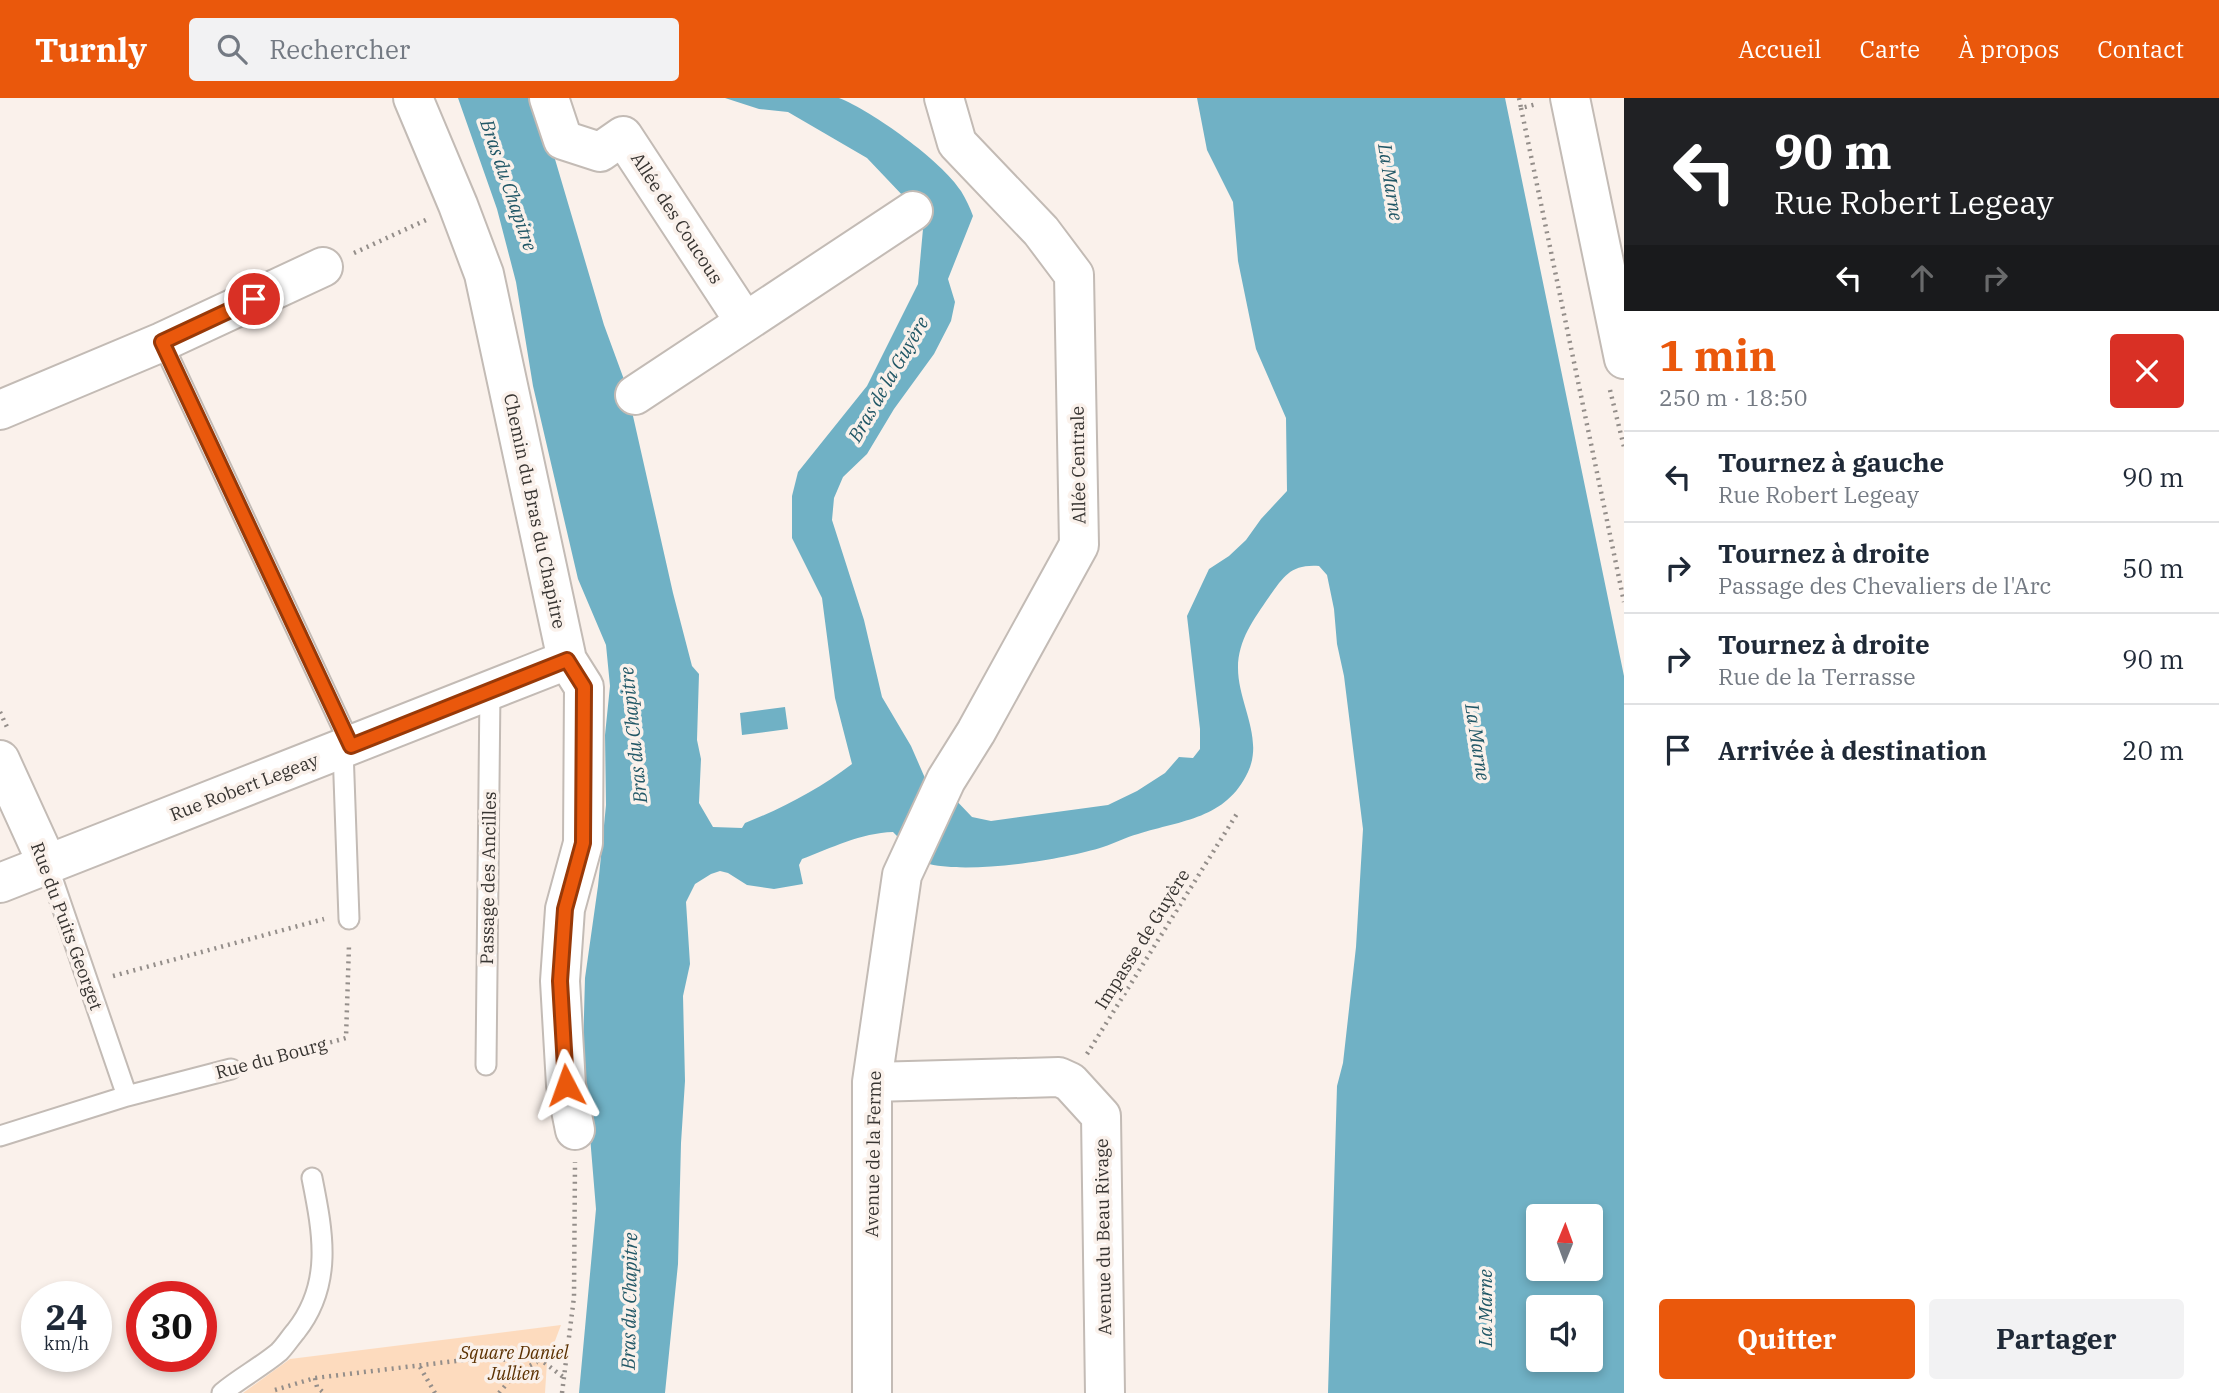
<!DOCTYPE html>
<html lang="fr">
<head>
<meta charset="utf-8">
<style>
	body { margin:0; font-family:"IBM Plex Serif",serif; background:#f2f2f3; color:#1f2937; height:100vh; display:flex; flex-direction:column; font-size:26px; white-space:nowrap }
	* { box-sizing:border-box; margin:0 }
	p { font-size:23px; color:#747a83 }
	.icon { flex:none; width:38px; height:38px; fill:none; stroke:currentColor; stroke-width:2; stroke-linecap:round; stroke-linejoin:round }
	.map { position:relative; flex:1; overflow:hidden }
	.sheet { display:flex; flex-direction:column; background:#fff; width:595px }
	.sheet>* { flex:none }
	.hud { background:#202124; color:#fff; overflow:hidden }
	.needle { width:46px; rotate:1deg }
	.buttons { position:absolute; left:1526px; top:1106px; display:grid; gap:14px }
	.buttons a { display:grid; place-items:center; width:77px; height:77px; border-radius:7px; background:#fff; box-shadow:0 4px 10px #0003; font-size:35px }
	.speed { position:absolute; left:21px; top:1183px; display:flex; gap:14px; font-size:35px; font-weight:700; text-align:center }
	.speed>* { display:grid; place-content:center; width:91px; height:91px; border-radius:50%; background:#fff; box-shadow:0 4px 10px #0003; line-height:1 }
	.speed small { font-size:18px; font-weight:400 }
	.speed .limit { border:10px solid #d22; background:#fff; color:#111 }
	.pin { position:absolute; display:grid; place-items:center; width:60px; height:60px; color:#fff; margin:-30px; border:4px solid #fff; border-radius:50%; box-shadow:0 2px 7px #0007 }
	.me { position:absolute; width:77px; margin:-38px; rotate:356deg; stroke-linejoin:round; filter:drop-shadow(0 0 5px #0008) }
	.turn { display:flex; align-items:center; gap:24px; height:147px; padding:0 35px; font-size:32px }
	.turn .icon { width:91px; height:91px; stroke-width:2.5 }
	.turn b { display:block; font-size:49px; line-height:60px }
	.lanes { display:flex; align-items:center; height:66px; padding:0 35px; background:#0003; justify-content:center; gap:35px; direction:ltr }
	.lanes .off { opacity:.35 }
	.round { display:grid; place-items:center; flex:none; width:74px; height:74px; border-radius:7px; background:#f2f2f3 }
	.head { display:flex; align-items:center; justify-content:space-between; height:119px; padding:0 35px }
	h1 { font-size:42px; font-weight:700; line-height:52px; color:#ea580c }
	.cta { display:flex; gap:14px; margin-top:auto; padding:14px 35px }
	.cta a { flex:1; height:80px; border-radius:7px; background:#ea580c; color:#fff; font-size:28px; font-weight:700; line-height:80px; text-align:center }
	.cta a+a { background:#f2f2f3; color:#1f2937 }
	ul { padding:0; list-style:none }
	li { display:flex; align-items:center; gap:21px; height:91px; padding:0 35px; border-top:2px solid #e0e1e3 }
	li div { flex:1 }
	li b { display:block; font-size:26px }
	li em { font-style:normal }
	header { display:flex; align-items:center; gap:42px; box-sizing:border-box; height:98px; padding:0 35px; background:#ea580c; color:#fff }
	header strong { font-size:33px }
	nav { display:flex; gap:38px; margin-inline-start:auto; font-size:24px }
	.search { width:490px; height:63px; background:#f2f2f3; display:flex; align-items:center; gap:18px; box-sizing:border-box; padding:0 24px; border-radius:7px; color:#747a83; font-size:26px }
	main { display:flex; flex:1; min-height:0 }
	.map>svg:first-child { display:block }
	.green { fill:#fddbbe }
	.water { fill:#70b1c5; fill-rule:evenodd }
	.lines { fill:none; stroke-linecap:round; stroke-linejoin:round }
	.lane-casing { stroke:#c3bbb5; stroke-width:23 }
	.street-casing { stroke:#c3bbb5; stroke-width:42 }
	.secondary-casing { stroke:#c3bbb5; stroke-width:42 }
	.path { stroke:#948e8a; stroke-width:4.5; stroke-dasharray:2 5; stroke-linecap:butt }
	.lane { stroke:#fff; stroke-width:19 }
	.street { stroke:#fff; stroke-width:38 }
	.secondary { stroke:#fff; stroke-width:38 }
	.route-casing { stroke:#983908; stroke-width:18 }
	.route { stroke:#ea580c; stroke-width:12 }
	.labels { text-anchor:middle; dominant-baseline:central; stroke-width:7; stroke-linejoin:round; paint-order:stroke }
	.street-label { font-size:18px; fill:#373431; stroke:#faf1eb }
	.park-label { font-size:18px; font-style:italic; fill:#5c3203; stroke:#faf1eb }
	.water-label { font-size:19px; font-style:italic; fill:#215766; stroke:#faf1eb }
</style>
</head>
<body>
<header>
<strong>Turnly</strong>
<div class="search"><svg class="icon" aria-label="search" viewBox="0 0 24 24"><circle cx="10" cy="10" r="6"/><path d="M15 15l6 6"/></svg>Rechercher</div>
<nav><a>Accueil</a><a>Carte</a><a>À propos</a><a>Contact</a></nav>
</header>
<main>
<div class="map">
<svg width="1624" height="1295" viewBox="0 0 1624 1295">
	<rect width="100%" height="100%" fill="#faf1eb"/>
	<path class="green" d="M 561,1227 L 547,1264 L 545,1295 L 243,1295 L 290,1261 Z"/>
	<path class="water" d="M 458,0 L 534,0 L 552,51 L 604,227 L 626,287 L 673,495 L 692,568 L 699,576 L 697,642 L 701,661 L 699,705 L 713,729 L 742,730 L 745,725 C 783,710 819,691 852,666 L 835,600 L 822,500 L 792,440 L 792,398 L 798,374 L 867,288 L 918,186 L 924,120 L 867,60 L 788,14 L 759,11 L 725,0 L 839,0 C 872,13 942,63 961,93 C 966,101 970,110 973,118 L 948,181 L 955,204 L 951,223 L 934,256 L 894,311 L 867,356 L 843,379 L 834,400 L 832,422 L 864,522 L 882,599 L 911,648 L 928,687 L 951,697 L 972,719 L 991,723 L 1108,707 L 1137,693 L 1165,675 L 1179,659 L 1193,660 L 1200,651 L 1200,631 L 1187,518 L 1209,471 L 1229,458 L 1246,442 L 1261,421 L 1287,393 L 1286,320 L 1256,251 L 1238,163 L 1233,104 L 1207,52 L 1197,0 L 1505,0 L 1624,578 L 1624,1295 L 1328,1295 L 1337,988 L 1343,965 L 1356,849 L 1363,731 L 1344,578 L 1337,546 L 1334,511 L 1327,477 L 1319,468 C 1291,466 1284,478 1269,499 C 1254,521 1238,542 1238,570 C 1238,605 1264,640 1248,674 C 1226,721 1182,722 1138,736 C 1126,739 1115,745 1103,749 C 1063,762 965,777 925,765 C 917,762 908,757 901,754 L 898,739 L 893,734 C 861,735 831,750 802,761 L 799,767 L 803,786 L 774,791 L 747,787 L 728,775 L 720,773 L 711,776 L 695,786 L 686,804 L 690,866 L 683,898 L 685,983 L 681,1045 L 678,1166 L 665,1295 L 579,1295 L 596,1111 L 583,954 L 585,880 L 598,788 L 606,707 L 605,637 L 610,588 L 606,547 L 578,481 L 533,288 L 516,184 L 497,111 ZM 1538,1118 L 1591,1118 L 1591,1171 L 1538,1171 ZM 1538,1209 L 1591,1209 L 1591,1262 L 1538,1262 Z
		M 785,609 L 788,631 L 742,637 L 740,615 Z"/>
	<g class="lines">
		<g class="lane-casing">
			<path id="lane" d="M 162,244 L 351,648
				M 343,651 L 349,821
				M 47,765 L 127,998
				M 486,967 L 490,592
				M 0,1038 L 127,998 L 231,971
				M 222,1295 C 240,1280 261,1269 279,1254 C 285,1248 290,1240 296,1233 C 333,1186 323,1135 312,1080"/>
		</g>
		<g class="street-casing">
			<path id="street" d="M 413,0 L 458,107 L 484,176 L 567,562 L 584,589 L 583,745 L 565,811 L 560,883 L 566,987 L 575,1032
				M 549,0 L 563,42 L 600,54 L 623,38 L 745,224
				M 635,297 L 913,113
				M 0,312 L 162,244 L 323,169
				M 0,662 L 47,765
				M 0,785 L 567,562
				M 872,984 L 1059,979 L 1070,984 L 1101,1018 L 1105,1295
				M 872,1295 L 872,984 L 902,777 L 946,682 L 976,634 L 1079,447 L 1074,177 L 1041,133 L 957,45 L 944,0"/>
		</g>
		<g class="secondary-casing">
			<path id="secondary" d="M 1570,0 L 1624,261"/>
		</g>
		<path class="path" d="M 1519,0 L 1521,10 L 1537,6
			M 1521,10 L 1624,504
			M 354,155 L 426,122
			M 1610,292 L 1624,349
			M 0,614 L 7,629
			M 113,878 L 324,821
			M 1087,956 L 1238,714
			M 256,965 L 346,940 L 349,847
			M 420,1269 L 435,1295
			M 315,1280 L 317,1289 L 324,1295
			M 275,1292 L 315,1280 L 472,1261 L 541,1262 L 563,1279
			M 499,1295 L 516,1275 L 537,1264
			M 562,1295 L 574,1199 L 575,1064"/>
		<use href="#lane" class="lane"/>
		<use href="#street" class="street"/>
		<use href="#secondary" class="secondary"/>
	</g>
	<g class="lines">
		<g class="route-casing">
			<path id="route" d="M 254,201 L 162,244 L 351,648 L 567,562 L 584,589 L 583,745 L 565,811 L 560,883 L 566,987"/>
		</g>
		<use href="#route" class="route"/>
	</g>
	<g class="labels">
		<g class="street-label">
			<text transform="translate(677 120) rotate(57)">Allée des Coucous</text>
			<text transform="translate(1078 367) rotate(-91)">Allée Centrale</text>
			<text transform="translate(535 413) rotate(78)">Chemin du Bras du Chapitre</text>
			<text transform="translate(244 689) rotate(-21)">Rue Robert Legeay</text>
			<text transform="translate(488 780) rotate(-89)">Passage des Ancilles</text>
			<text transform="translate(67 828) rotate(70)">Rue du Puits Georget</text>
			<text transform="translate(1142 841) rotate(-58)">Impasse de Guyère</text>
			<text transform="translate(271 960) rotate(-15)">Rue du Bourg</text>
			<text transform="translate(873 1056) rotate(-89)">Avenue de la Ferme</text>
			<text transform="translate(1103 1139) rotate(-91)">Avenue du Beau Rivage</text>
		</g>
		<g class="park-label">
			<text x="514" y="1254">Square Daniel<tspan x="514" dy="21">Jullien</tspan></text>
		</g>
		<g class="water-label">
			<text transform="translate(1391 84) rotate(81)">La Marne</text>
			<text transform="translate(509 87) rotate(71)">Bras du Chapitre</text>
			<text transform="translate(888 281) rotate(-60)">Bras de la Guyère</text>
			<text transform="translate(633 637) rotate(-96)">Bras du Chapitre</text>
			<text transform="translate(1478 644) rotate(81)">La Marne</text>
			<text transform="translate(629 1203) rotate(-89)">Bras du Chapitre</text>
			<text transform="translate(1485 1210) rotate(-90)">La Marne</text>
		</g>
	</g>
</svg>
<div class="buttons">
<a><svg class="needle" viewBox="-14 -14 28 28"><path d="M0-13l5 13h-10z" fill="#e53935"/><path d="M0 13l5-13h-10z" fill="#747a83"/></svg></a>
<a><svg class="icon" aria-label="sound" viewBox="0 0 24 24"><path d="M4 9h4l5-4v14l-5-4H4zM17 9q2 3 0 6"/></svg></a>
</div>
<div class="speed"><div>24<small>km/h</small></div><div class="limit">30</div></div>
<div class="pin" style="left:254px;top:201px;background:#d93025"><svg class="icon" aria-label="arrive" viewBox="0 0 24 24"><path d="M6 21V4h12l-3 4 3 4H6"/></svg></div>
<svg class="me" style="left:566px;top:987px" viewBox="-20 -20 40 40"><path d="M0-17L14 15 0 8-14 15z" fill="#ea580c" stroke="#fff" stroke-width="4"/></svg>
</div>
<section class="sheet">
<div class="hud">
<div class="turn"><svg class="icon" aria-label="left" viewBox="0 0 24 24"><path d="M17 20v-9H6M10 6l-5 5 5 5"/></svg><div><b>90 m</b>Rue Robert Legeay</div></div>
<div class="lanes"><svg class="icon" aria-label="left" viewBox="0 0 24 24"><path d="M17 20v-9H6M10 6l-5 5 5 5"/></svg><svg class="icon off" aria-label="ahead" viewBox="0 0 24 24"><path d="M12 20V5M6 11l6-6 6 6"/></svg><svg class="icon off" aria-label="right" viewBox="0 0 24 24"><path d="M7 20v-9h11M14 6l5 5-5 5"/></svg></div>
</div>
<div class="head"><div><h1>1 min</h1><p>250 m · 18:50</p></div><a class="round" style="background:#d93025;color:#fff"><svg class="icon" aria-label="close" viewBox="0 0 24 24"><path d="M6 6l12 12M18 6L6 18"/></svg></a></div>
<ul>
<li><svg class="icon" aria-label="left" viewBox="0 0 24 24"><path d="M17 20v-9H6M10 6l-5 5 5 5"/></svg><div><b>Tournez à gauche</b><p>Rue Robert Legeay</p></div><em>90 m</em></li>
<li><svg class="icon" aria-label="right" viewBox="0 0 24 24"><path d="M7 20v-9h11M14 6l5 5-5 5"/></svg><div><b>Tournez à droite</b><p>Passage des Chevaliers de l'Arc</p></div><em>50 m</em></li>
<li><svg class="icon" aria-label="right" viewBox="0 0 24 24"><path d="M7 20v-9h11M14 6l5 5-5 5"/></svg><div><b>Tournez à droite</b><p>Rue de la Terrasse</p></div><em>90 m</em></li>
<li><svg class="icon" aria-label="arrive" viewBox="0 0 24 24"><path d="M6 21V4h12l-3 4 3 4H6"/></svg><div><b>Arrivée à destination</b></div><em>20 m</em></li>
</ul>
<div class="cta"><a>Quitter</a><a>Partager</a></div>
</section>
</main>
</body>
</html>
